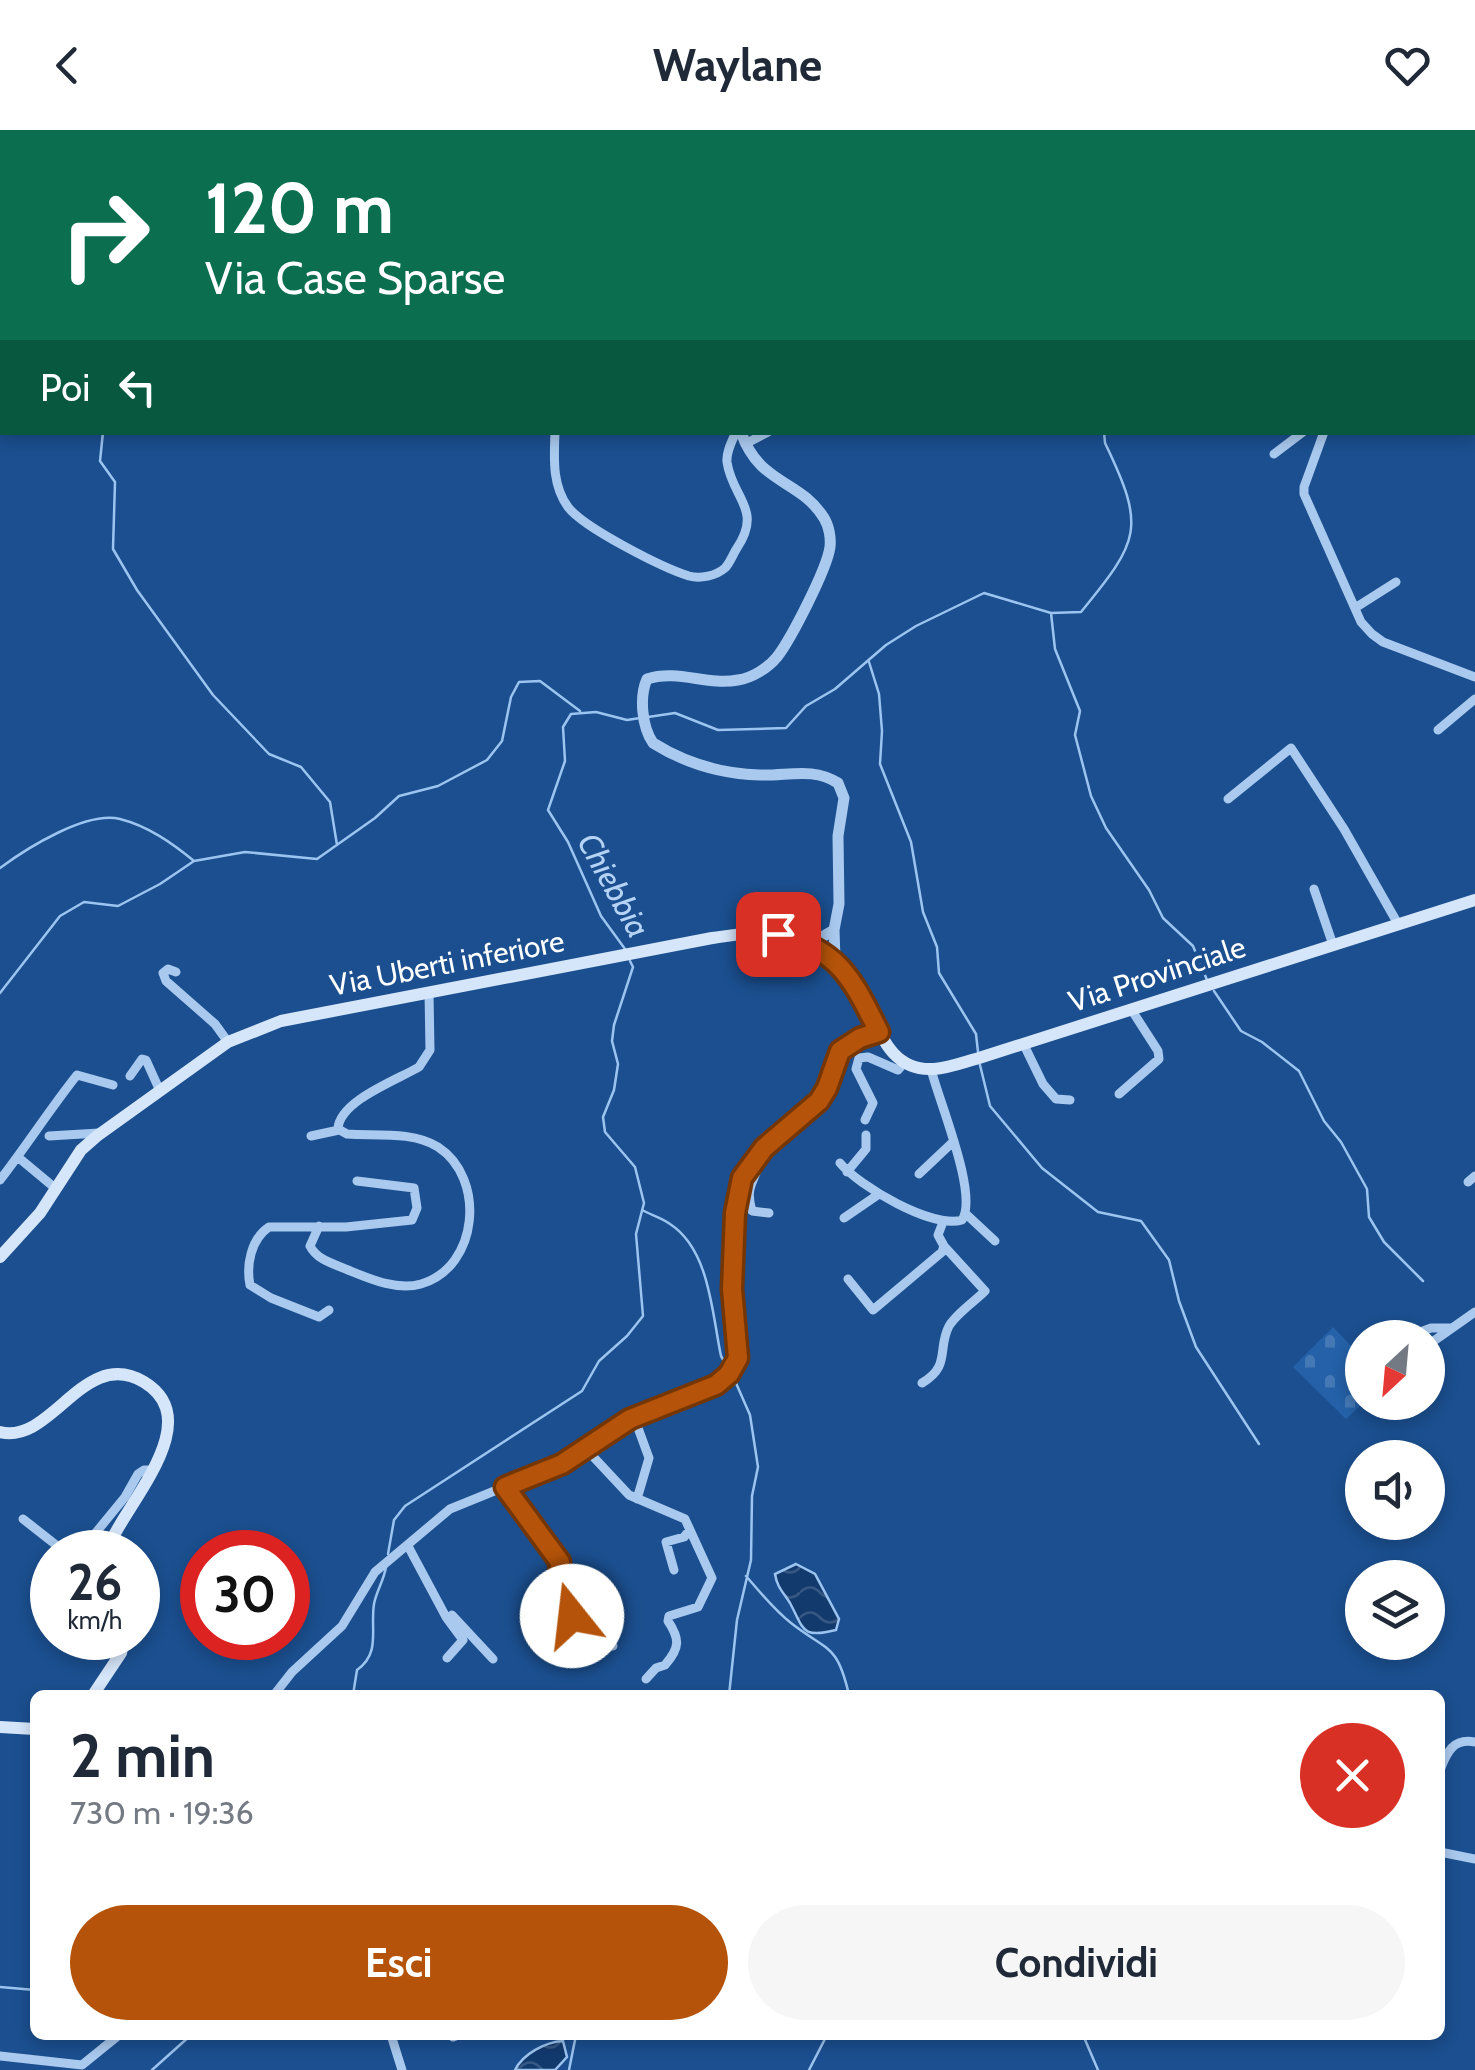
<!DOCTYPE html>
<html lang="it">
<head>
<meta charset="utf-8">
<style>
	body { margin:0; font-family:Cabin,sans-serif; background:#f6f6f7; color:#1f2937; height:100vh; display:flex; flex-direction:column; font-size:38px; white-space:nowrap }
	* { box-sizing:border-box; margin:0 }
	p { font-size:32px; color:#747a83 }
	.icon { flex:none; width:55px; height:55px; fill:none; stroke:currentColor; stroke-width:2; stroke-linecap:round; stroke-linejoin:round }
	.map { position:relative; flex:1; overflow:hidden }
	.side { position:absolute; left:30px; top:1560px; width:1415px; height:350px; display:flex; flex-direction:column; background:#fff; border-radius:15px; box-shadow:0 5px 15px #0003 }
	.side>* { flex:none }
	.hud { position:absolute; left:0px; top:0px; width:1475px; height:305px; box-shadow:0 5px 15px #0003; background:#0b6e4f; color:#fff; overflow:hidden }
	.needle { width:65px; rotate:206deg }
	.controls { position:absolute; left:1345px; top:1190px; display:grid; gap:20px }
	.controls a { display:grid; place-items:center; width:100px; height:100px; border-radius:50%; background:#fff; box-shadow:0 5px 15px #0003; font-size:50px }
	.speed { position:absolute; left:30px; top:1400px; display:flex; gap:20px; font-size:50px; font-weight:700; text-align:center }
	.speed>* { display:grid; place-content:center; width:130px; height:130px; border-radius:50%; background:#fff; box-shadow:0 5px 15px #0003; line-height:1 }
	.speed small { font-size:25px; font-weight:400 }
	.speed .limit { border:15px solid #d22; background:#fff; color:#111 }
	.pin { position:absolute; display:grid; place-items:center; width:85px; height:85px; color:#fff; margin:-42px; border-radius:20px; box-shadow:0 5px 15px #0006 }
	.me { position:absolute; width:110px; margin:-55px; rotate:344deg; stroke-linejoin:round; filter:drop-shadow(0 0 8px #0008) }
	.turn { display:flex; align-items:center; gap:35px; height:210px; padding:0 40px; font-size:45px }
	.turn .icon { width:130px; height:130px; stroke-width:2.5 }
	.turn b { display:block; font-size:70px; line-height:85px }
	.then { display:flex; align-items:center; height:95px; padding:0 40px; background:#0003; gap:20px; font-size:38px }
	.round { display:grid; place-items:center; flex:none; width:105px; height:105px; border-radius:52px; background:#f6f6f7 }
	.head { display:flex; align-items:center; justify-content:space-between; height:170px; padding:0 40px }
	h1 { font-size:60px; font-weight:700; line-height:75px }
	.primary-button { display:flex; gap:20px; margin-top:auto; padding:20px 40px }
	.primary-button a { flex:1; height:115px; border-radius:60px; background:#b45309; color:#fff; font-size:40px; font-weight:700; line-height:115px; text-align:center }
	.primary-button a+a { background:#f6f6f7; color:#1f2937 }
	header { display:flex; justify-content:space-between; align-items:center; height:130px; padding:0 40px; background:#fff; font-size:45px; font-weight:700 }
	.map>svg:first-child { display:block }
	.cemetery { fill:url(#cemetery-stones) }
	.water { fill:url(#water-waves); stroke:#9cc4f0; stroke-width:2.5 }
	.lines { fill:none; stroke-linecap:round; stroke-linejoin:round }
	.stream { stroke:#9cc4f0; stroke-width:2.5 }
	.minor { stroke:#a9c9ee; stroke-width:9 }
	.tertiary { stroke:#a9c9ee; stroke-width:11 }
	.secondary { stroke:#d6e6fa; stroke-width:12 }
	.route-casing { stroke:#753606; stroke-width:25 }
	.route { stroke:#b45309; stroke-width:18 }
	.labels { text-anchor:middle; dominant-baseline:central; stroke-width:10; stroke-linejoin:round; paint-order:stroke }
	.street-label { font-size:30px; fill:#fff; stroke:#1b4f8f }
	.water-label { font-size:32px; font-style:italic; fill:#b5d3f5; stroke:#1b4f8f }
</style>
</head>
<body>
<header><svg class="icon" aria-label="back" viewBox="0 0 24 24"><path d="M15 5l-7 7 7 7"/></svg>Waylane<svg class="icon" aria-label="heart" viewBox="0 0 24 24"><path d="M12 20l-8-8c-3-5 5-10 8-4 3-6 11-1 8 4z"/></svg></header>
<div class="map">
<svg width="1475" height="1940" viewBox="0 0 1475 1940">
	<defs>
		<pattern id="cemetery-stones" width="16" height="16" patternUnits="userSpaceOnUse" patternTransform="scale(2.5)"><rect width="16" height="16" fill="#2461a8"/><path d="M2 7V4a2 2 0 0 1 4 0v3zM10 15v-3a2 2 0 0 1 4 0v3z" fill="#4579b5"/></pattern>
		<pattern id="water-waves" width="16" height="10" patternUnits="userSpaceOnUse" patternTransform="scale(2.5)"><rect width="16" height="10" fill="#123a6d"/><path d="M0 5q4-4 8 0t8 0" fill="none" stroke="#365883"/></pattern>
	</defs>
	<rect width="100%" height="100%" fill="#1b4f8f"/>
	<path class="cemetery" d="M 1333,1197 L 1362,1227 L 1363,1273 L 1346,1289 L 1293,1237 Z"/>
	<path class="water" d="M 796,1434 L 815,1444 L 839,1489 L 836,1500 C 801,1509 804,1499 790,1473 C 783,1462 777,1457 775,1444 Z
		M 563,1911 L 567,1927 L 555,1940 L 515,1940 C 523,1924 545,1912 563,1911 Z"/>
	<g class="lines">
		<path class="stream" d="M 1221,0 L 1222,2
			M 103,302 L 100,331 L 115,352 L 113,419 L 137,460 L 213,565 L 269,624 L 301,637 L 330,672 L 337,715
			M 1051,483 L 1055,519 L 1080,581 L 1075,605 L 1091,666 L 1106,698 L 1149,760 L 1163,788 L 1193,816 L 1207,850
			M 869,532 L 879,564 L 882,601 L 880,634 L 911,712 L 923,782 L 937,817 L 939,843 L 976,904 L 978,922
			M 648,587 L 675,583 L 718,600 L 786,598 L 806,576 L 835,559 L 886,515 L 916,496 L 984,463 L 1051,483 L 1081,482 C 1140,410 1146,398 1105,313 L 1104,302
			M 0,738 C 27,718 86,681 120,689 C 148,696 172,713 194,731
			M 625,819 L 601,786 L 568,712 L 548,680 L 565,631 L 563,597 L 571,584 L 596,582 L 627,590 L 640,588
			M 1214,861 L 1241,901 L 1262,912 L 1299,941 L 1324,991 L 1341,1012 L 1367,1059 L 1369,1087 L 1384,1112 L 1423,1151
			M 0,863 L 60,786 L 84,772 L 118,776 L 160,754 L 194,731 L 245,722 L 317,729 L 375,688 L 399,666 L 438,656 L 487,630 L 502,611 L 511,567 L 519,552 L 540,551 L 580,581
			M 980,935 L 990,976 L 1042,1038 L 1098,1082 L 1141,1091 L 1169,1130 L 1179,1171 L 1196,1217 L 1259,1314
			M 642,1080 C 651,1085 662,1088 670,1094 C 710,1120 712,1184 721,1226 L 728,1238
			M 388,1424 L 394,1390 L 405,1376 L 582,1261 L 599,1231 L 627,1206 L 643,1186 L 636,1104 L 644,1073 L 635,1037 L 605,1002 L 603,987 L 614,960 L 618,934 L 612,911 L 614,895 L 633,837 L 630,831
			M 746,1446 C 760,1462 774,1480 791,1493 C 828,1522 837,1513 849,1565
			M 353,1565 L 357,1540 C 381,1523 370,1500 374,1474 C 376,1462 384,1450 386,1437
			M 729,1565 L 737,1490 L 751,1430 L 752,1366 L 758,1337 L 750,1285 L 732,1244
			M 0,1857 L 35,1860
			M 1083,1905 L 1098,1940
			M 152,1940 L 191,1905
			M 569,1940 L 576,1905
			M 809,1940 L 827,1905"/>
		<path class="minor" d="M 709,0 L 710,2
			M 0,47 L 2,47
			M 1472,103 L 1475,101
			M 555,302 C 554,329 552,355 568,377 C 584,398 663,438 689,446 C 700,449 716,446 725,438 C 730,433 733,424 737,418 C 763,379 732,368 727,332 C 726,322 732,311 736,302
			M 1324,302 L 1304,357 L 1304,364 L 1361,492 L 1372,504 L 1383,512 L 1475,547
			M 745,314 L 768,302
			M 1274,324 L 1303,302
			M 1355,478 L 1396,452
			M 1438,600 L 1475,569
			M 1228,669 L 1291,618 L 1344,699 L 1398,794
			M 1314,759 L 1333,815
			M 176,842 L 168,839 L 163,843 L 166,851 L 215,894 L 228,912
			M 1023,913 L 1043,954 L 1056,969 L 1070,970
			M 130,946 L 142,929 L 146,930 L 160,961
			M 1119,964 L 1159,929 L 1158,921 L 1131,879
			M 865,990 L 873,973 L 856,939 L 859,928 L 868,927 L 898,940 L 904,933
			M 49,1006 L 99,1003
			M 311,1006 L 339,1000
			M 758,1026 C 760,1051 743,1051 752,1081 L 769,1083
			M 19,1028 L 55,1058
			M 840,1033 C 859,1056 932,1099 962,1090 C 979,1065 938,969 931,939
			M 847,1042 L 866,1019 L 866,1005
			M 919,1044 L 954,1011
			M 0,1050 C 27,1015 50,979 77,945 L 113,955
			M 1468,1052 L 1475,1046
			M 966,1084 L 995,1111
			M 844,1088 L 879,1064
			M 319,1096 L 310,1116 C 317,1130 334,1134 348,1140 C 370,1149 397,1161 421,1154 C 479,1137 486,1048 438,1017 C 413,1001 375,1006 347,1004 L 338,999 C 339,971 397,950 419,937 L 430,920 L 429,862
			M 848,1149 L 873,1180 L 942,1122 L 944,1116 L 938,1105 L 943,1092
			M 329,1180 L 319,1187 L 271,1168 L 250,1155 C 246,1135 251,1109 269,1097 L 346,1097 L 412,1090 L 417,1078 L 414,1058 L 357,1051
			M 1404,1208 L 1431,1198 L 1450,1198
			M 1428,1215 L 1475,1182
			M 922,1253 C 951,1236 937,1219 949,1196 C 957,1183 974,1172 985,1161 L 944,1116
			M 1381,1277 L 1383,1272
			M 634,1287 L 649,1328 L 637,1369
			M 586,1319 L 629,1365 L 685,1389 L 712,1448 L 698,1477 L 669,1486 L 668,1491 C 680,1509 680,1518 665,1535 L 656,1538 L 646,1549
			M 505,1357 L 560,1433 L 557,1469 L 588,1502 L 613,1516
			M 23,1389 L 65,1422
			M 408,1416 L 446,1487 L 463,1510 L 447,1528
			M 80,1422 L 125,1367 L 138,1344 L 144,1340 L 153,1340
			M 674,1440 L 666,1412 L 684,1407 L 689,1401
			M 452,1485 L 493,1529
			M 52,1506 L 52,1502
			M 274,1565 L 292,1542 L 342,1496 L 375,1442 L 450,1379 L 563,1333 L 634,1287 L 716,1255 L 729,1244 L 737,1229 L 732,1159 L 735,1083 L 742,1048 L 764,1018 L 819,971 L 840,921 L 860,908 L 879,902
			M 1440,1640 C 1447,1622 1453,1608 1475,1612
			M 1440,1722 L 1475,1729
			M 391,1905 L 402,1940
			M 453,1907 L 458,1905
			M 0,1926 L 82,1935 L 119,1905"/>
		<path class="tertiary" d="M 683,0 L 684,2
			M 741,302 C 759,355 800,349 824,388 C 829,396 831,408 830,417 C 827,439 791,509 777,527 C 768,538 752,548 738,550 C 707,556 678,539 647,549 C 639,567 642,597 653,613 C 685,633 722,644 760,645 C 788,646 813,637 838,653 L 844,668 L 838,706 L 839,774 L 834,800 L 835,829
			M 810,814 L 834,800"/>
		<path class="secondary" d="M 0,1127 L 40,1083 L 81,1020 L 97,1006 L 228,912 L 281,891 L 712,808 C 735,805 759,800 782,804 C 813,811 838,828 856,855 C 878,888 883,942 934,939 C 949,938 964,932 979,928 L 1475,770
			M 0,1302 C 52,1315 84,1216 144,1252 C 210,1292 121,1378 106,1422
			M 93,1565 L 121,1523 L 124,1508
			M 0,1597 L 35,1599"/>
	</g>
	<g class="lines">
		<g class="route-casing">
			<path id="route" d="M 572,1486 L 557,1469 L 560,1432 L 505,1357 L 562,1334 L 630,1289 L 716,1255 L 729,1244 L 738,1228 L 732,1159 L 735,1083 L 742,1048 L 764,1018 L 819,971 L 827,958 L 840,921 L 860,908 L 879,902 C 852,849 840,820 778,804"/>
		</g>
		<use href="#route" class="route"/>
	</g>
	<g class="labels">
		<g class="street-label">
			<text transform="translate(447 833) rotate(-11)">Via Uberti inferiore</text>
			<text transform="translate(1157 844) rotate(-18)">Via Provinciale</text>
		</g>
		<g class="water-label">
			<text transform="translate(614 755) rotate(61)">Chiebbia</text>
		</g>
	</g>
</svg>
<div class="controls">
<a><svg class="needle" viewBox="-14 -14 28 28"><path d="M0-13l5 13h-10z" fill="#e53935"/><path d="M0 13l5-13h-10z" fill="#747a83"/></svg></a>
<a><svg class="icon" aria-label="sound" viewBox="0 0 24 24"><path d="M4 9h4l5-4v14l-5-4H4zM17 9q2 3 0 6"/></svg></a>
<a><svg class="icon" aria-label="layers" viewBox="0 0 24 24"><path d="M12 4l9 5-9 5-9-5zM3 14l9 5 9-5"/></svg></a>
</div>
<div class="speed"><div>26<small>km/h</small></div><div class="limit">30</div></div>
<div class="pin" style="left:778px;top:804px;background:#d93025"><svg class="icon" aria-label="arrive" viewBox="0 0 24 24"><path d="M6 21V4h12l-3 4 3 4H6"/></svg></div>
<svg class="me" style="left:572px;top:1486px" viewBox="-20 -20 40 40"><circle r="19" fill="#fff"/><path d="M0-13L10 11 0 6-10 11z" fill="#b45309"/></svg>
<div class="hud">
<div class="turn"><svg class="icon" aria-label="right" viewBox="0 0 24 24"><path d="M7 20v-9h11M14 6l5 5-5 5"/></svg><div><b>120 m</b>Via Case Sparse</div></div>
<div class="then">Poi<svg class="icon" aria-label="left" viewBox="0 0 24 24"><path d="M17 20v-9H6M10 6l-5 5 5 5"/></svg></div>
</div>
<section class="side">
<div class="head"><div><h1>2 min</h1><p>730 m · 19:36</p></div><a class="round" style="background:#d93025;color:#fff"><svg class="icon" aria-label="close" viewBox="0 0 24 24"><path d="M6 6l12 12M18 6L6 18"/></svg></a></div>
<div class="primary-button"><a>Esci</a><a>Condividi</a></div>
</section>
</div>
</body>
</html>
